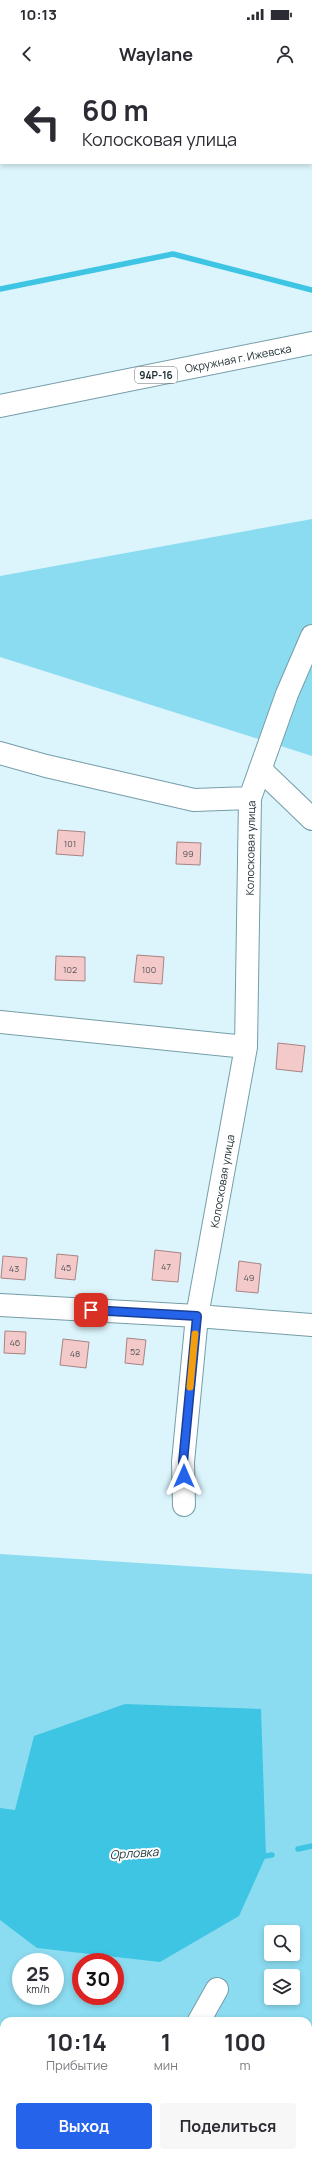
<!DOCTYPE html>
<html lang="ru">
<head>
<meta charset="utf-8">
<style>
	body { margin:0; font-family:Manrope,sans-serif; background:#f7f7f7; color:#2b2b33; height:100vh; display:flex; flex-direction:column; font-size:15px; white-space:nowrap }
	* { box-sizing:border-box; margin:0 }
	p { font-size:13px; color:#7c7c81 }
	.icon { flex:none; width:22px; height:22px; fill:none; stroke:currentColor; stroke-width:2; stroke-linecap:round; stroke-linejoin:round }
	.map { position:relative; flex:1; overflow:hidden }
	.panel { position:absolute; left:0px; top:1937px; width:312px; height:140px; display:flex; flex-direction:column; background:#fff; border-radius:12px 12px 0 0; box-shadow:0 2px 6px #0003 }
	.panel>* { flex:none }
	.top-card { position:absolute; left:0px; top:0px; width:312px; height:84px; box-shadow:0 2px 6px #0003; background:#fff; color:#2b2b33; overflow:hidden }
	.buttons { position:absolute; left:264px; top:1845px; display:grid; gap:8px }
	.buttons a { display:grid; place-items:center; width:36px; height:36px; border-radius:4px; background:#fff; box-shadow:0 2px 6px #0003; font-size:20px }
	.speed { position:absolute; left:12px; top:1873px; display:flex; gap:8px; font-size:20px; font-weight:700; text-align:center }
	.speed>* { display:grid; place-content:center; width:52px; height:52px; border-radius:50%; background:#fff; box-shadow:0 2px 6px #0003; line-height:1 }
	.speed small { font-size:10px; font-weight:400 }
	.speed .limit { border:6px solid #d22; background:#fff; color:#111 }
	.pin { position:absolute; display:grid; place-items:center; width:34px; height:34px; color:#fff; margin:-17px; border-radius:8px; box-shadow:0 2px 6px #0006 }
	.me { position:absolute; width:44px; margin:-22px; rotate:0deg; stroke-linejoin:round; filter:drop-shadow(0 0 3px #0008) }
	.turn { display:flex; align-items:center; gap:14px; height:84px; padding:0 16px; font-size:18px }
	.turn .icon { width:52px; height:52px; stroke-width:2.5 }
	.turn b { display:block; font-size:28px; line-height:34px }
	.eta { display:flex; justify-content:space-evenly; align-items:center; height:68px; text-align:center }
	.eta b { font-size:24px; font-weight:700; line-height:28px }
	.primary-button { display:flex; gap:8px; margin-top:auto; padding:8px 16px }
	.primary-button a { flex:1; height:46px; border-radius:4px; background:#2563eb; color:#fff; font-size:16px; font-weight:700; line-height:46px; text-align:center }
	.primary-button a+a { background:#f7f7f7; color:#2b2b33 }
	.status { display:flex; justify-content:space-between; align-items:center; height:28px; padding:0 20px; background:#fff; direction:ltr }
	.status svg { height:11px; fill:currentColor }
	header { display:flex; justify-content:space-between; align-items:center; height:52px; padding:0 16px; background:#fff; font-size:18px; font-weight:700 }
	.map>svg:first-child { display:block }
	.green { fill:#8cdcf1; fill-rule:evenodd }
	.water { fill:#3ec5e4 }
	.lines { fill:none; stroke-linecap:round; stroke-linejoin:round }
	.stream { stroke:#3ec5e4; stroke-width:5.5 }
	.building { fill:#f3c9c9; stroke:#a98383 }
	.minor-casing { stroke:#759da8; stroke-width:24 }
	.major-casing { stroke:#759da8; stroke-width:24 }
	.minor { stroke:#fff; stroke-width:22 }
	.major { stroke:#fff; stroke-width:22 }
	.route-casing { stroke:#184099; stroke-width:10 }
	.route { stroke:#2563eb; stroke-width:7 }
	.slow { stroke:#f59e0b; stroke-width:7 }
	.labels { text-anchor:middle; dominant-baseline:central; stroke-width:4; stroke-linejoin:round; paint-order:stroke }
	.number-label { font-size:9px; fill:#56575b }
	.shield { fill:#fff; stroke:#646f72; stroke-width:1 }
	.shield-label { font-size:10px; font-weight:bold; fill:#213136 }
	.street-label { font-size:11px; fill:#213136; stroke:#fff }
	.water-label { font-size:12px; font-style:italic; fill:#1d343a; stroke:#fff }
</style>
</head>
<body>
<div class="status"><b>10:13</b><svg viewBox="0 0 49 12"><path d="M0 12V9h3v3zM5 12V6h3v6zM10 12V3h3v9zM15 12V0h3v12zM26 1h20v11H26zM47 4h2v5h-2z"/></svg></div>
<header><svg class="icon" aria-label="back" viewBox="0 0 24 24"><path d="M15 5l-7 7 7 7"/></svg>Waylane<svg class="icon" aria-label="person" viewBox="0 0 24 24"><circle cx="12" cy="8" r="4"/><path d="M4 21q1-7 8-7t8 7"/></svg></header>
<div class="map">
<svg width="312" height="2077" viewBox="0 0 312 2077">
	<rect width="100%" height="100%" fill="#dcf5fc"/>
	<path class="green" d="M 312,439 L 312,676 L 0,577 L 0,496 Z
		M 0,1474 L 312,1494 L 312,2077 L 0,2077 ZM 271,1852 L 293,1852 L 293,1874 L 271,1874 ZM 21,1882 L 55,1882 L 55,1916 L 21,1916 ZM 81,1882 L 115,1882 L 115,1916 L 81,1916 ZM 271,1896 L 293,1896 L 293,1918 L 271,1918 ZM 4,1941 L 308,1941 L 308,2073 L 4,2073 Z"/>
	<path class="water" d="M 125,1624 L 261,1629 L 266,1776 L 239,1836 L 160,1882 L 37,1868 L 0,1840 L 0,1728 L 15,1730 L 34,1656 Z"/>
	<g class="lines">
		<path class="stream" d="M 0,209 L 173,174 L 312,210
			M 298,1769 L 312,1766
			M 258,1777 L 272,1775"/>
	</g>
	<path class="building" d="M 58,750 L 85,752 L 83,776 L 56,774 Z
		M 177,762 L 201,763 L 200,785 L 176,784 Z
		M 137,875 L 164,877 L 162,904 L 134,902 Z
		M 56,876 L 85,877 L 85,901 L 55,900 Z
		M 278,963 L 305,966 L 302,992 L 276,989 Z
		M 155,1170 L 181,1173 L 178,1202 L 152,1200 Z
		M 57,1174 L 78,1176 L 75,1200 L 55,1198 Z
		M 3,1176 L 27,1178 L 25,1200 L 1,1198 Z
		M 239,1181 L 261,1184 L 258,1213 L 236,1211 Z
		M 5,1251 L 26,1252 L 25,1274 L 4,1273 Z
		M 127,1258 L 146,1260 L 143,1285 L 125,1283 Z
		M 63,1259 L 89,1262 L 86,1288 L 60,1285 Z"/>
	<g class="lines">
		<g class="minor-casing">
			<path id="minor" d="M 312,556 L 287,614 L 250,718 L 246,967 L 197,1236 L 312,1245
				M 0,673 L 46,686 L 194,720 L 250,718
				M 260,689 L 312,739
				M 0,942 L 246,967
				M 0,1225 L 197,1236 L 183,1382 L 184,1425
				M 199,1941 L 217,1909
				M 120,2077 L 122,2073"/>
		</g>
		<g class="major-casing">
			<path id="major" d="M 0,326 L 312,263"/>
		</g>
		<use href="#minor" class="minor"/>
		<use href="#major" class="major"/>
	</g>
	<g class="lines">
		<g class="route-casing">
			<path id="route" d="M 91,1230 L 197,1236 L 183,1382 L 184,1396"/>
		</g>
		<use href="#route" class="route"/>
		<path class="slow" d="M 190,1307 L 195,1254"/>
	</g>
	<g class="labels">
		<g class="number-label">
			<text x="70" y="763">101</text>
			<text x="188" y="773">99</text>
			<text x="70" y="889">102</text>
			<text x="149" y="889">100</text>
			<text x="166" y="1186">47</text>
			<text x="66" y="1187">45</text>
			<text x="14" y="1188">43</text>
			<text x="249" y="1197">49</text>
			<text x="15" y="1262">46</text>
			<text x="135" y="1271">52</text>
			<text x="75" y="1273">48</text>
		</g>
		<rect class="shield" x="135" y="287" width="42" height="16" rx="3"/>
		<g class="shield-label">
			<text x="156" y="295">94Р-16</text>
		</g>
		<g class="street-label">
			<text transform="translate(238 278) rotate(-11)">Окружная г. Ижевска</text>
			<text transform="translate(250 768) rotate(-89)">Колосковая улица</text>
			<text transform="translate(222 1101) rotate(-80)">Колосковая улица</text>
		</g>
		<g class="water-label">
			<text transform="translate(134 1773) rotate(-4)">Орловка</text>
		</g>
	</g>
</svg>
<div class="buttons">
<a><svg class="icon" aria-label="search" viewBox="0 0 24 24"><circle cx="10" cy="10" r="6"/><path d="M15 15l6 6"/></svg></a>
<a><svg class="icon" aria-label="layers" viewBox="0 0 24 24"><path d="M12 4l9 5-9 5-9-5zM3 14l9 5 9-5"/></svg></a>
</div>
<div class="speed"><div>25<small>km/h</small></div><div class="limit">30</div></div>
<div class="pin" style="left:91px;top:1230px;background:#d93025"><svg class="icon" aria-label="arrive" viewBox="0 0 24 24"><path d="M6 21V4h12l-3 4 3 4H6"/></svg></div>
<svg class="me" style="left:184px;top:1396px" viewBox="-20 -20 40 40"><path d="M0-17L14 15 0 8-14 15z" fill="#2563eb" stroke="#fff" stroke-width="4"/></svg>
<div class="top-card">
<div class="turn"><svg class="icon" aria-label="left" viewBox="0 0 24 24"><path d="M17 20v-9H6M10 6l-5 5 5 5"/></svg><div><b>60 m</b>Колосковая улица</div></div>
</div>
<section class="panel">
<div class="eta">
<div><b>10:14</b><p>Прибытие</p></div>
<div><b>1</b><p>мин</p></div>
<div><b>100</b><p>m</p></div>
</div>
<div class="primary-button"><a>Выход</a><a>Поделиться</a></div>
</section>
</div>
</body>
</html>
